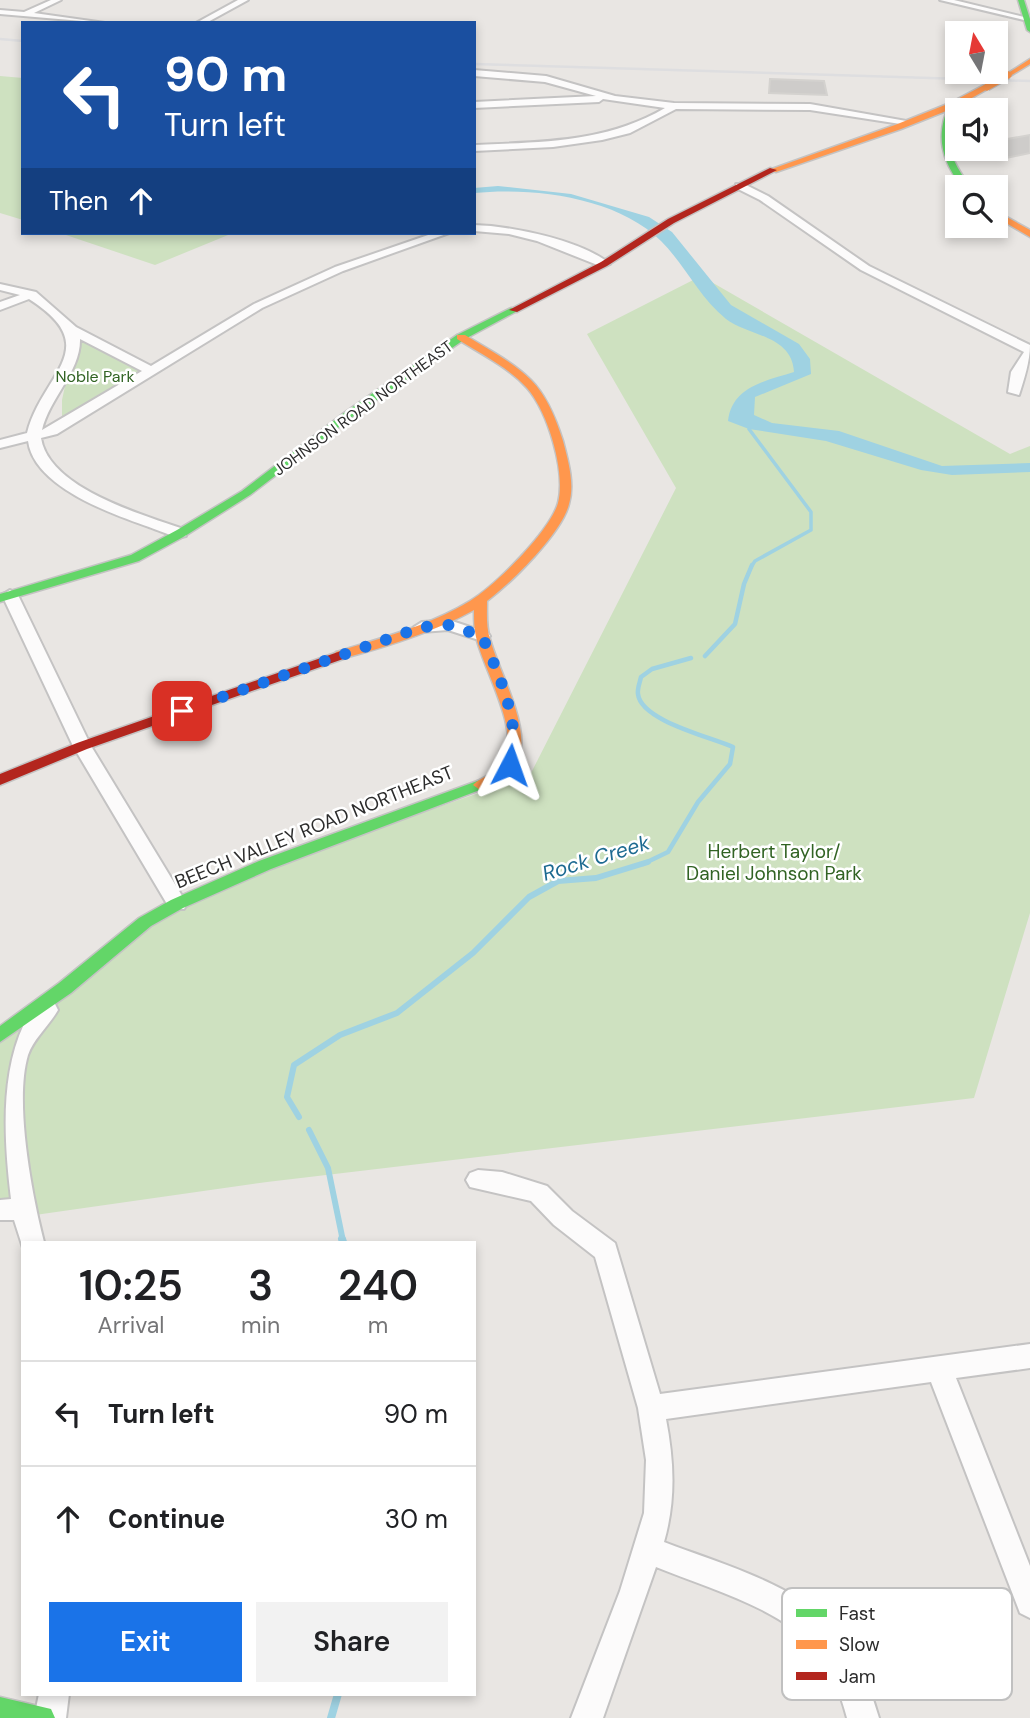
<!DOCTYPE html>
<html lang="en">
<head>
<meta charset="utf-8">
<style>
	body { margin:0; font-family:"DM Sans",sans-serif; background:#f2f2f2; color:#202124; height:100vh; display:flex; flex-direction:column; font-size:26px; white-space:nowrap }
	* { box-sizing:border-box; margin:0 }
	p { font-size:23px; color:#757577 }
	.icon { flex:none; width:38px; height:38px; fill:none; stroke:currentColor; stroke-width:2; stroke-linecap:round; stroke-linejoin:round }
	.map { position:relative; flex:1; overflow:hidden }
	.panel { position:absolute; left:21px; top:1241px; width:455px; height:455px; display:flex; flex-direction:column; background:#fff; border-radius:0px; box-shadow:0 4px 10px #0003 }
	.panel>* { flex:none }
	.top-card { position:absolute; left:21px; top:21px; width:455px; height:214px; border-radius:0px; box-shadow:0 4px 10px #0003; background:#1a4fa0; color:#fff; overflow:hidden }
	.needle { width:46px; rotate:350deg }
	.tools { position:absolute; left:945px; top:21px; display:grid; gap:14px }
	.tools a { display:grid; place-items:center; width:63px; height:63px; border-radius:0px; background:#fff; box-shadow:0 4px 10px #0003; font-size:35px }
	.pin { position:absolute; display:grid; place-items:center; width:60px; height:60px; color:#fff; margin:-30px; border-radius:14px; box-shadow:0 4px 10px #0006 }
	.me { position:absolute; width:77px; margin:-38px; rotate:4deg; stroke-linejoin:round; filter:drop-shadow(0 0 5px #0008) }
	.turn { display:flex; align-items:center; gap:24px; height:147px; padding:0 28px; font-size:32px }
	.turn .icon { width:91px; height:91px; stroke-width:2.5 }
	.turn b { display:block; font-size:49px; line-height:60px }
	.then { display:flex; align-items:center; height:66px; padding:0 28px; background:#0003; gap:14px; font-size:26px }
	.eta { display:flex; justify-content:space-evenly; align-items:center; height:119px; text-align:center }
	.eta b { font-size:42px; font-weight:600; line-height:49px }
	.cta { display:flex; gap:14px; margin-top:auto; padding:14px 28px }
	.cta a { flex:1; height:80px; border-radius:0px; background:#1a73e8; color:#fff; font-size:28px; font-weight:600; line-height:80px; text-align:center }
	.cta a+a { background:#f2f2f2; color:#202124 }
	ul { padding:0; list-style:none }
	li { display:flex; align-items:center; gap:21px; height:105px; padding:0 28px; border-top:2px solid #e0e0e0 }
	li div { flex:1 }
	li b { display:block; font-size:26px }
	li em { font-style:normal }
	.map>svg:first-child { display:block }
	.green { fill:#cee1c0 }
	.water { fill:#9fd2e2 }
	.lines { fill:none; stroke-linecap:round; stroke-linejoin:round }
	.stream-far3 { stroke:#9fd2e2; stroke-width:3.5 }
	.stream-far2 { stroke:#9fd2e2; stroke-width:4.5 }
	.stream-far1 { stroke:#9fd2e2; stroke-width:6 }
	.stream { stroke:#9fd2e2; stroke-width:8 }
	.building { fill:#ceccca; stroke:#d4d2cf; stroke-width:2 }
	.street-casing { stroke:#c4c3c3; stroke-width:4 }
	.fast-casing { stroke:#c4c3c3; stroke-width:3 }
	.slow-casing { stroke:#c4c3c3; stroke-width:3 }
	.jam-casing { stroke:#c4c3c3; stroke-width:3 }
	.street { fill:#fcfbfb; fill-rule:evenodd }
	.fast { fill:#63d668; fill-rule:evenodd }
	.slow { fill:#ff974d; fill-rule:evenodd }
	.jam { fill:#b3261e; fill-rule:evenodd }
	.rail { stroke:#dedee0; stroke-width:2.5 }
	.slow-bridge-casing { stroke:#c4c3c3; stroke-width:9; stroke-linecap:butt }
	.slow-bridge { stroke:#ff974d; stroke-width:7 }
	.route { stroke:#1a73e8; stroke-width:12; stroke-dasharray:0 21.6 }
	.labels { text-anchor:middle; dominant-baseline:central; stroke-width:5; stroke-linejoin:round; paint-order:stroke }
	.far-park-label { font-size:16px; fill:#316323; stroke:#fff }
	.far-street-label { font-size:16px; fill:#2c2c2c; stroke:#fff }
	.street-label { font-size:19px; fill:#2c2c2c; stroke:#fff }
	.park-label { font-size:19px; fill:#316323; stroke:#fff }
	.water-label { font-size:21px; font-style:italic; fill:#1c6a91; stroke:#fff }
	.key { fill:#fff; stroke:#c0c0c0; stroke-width:2 }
	.key-label { font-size:19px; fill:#2c2c2c }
</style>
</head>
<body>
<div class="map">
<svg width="1030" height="1718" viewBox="0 0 1030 1718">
	<rect width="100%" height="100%" fill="#e9e6e3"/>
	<path class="green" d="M 0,76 L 23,78 L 23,220 L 0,213 Z
		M 60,233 L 233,233 L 155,265 Z
		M 701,276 L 1010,454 L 1030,446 L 1030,913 L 974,1098 L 267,1182 L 0,1220 L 0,1028 L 161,904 L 530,775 L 676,488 L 587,334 Z
		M 76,335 L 149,373 L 62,424 L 62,400 Z"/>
	<path class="water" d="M 498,186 L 571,194 L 649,217 L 672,232 L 731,305 L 799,344 L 810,359 L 811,374 L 755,397 L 754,415 L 772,423 L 839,431 L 942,466 L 1030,463 L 1030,472 L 952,475 L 921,470 L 826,441 L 749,429 L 728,421 C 732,386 766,381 794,372 C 792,335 748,336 726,319 C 699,297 685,265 661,241 C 617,197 533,187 474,193 L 474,188 Z"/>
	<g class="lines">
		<path class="stream-far3" d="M 749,429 L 811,512 L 811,530 L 755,561 L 751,567"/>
		<path class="stream-far2" d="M 705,656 L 735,624 L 744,584 L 752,565
			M 643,864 L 668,852 L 698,802 L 730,764 L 733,747 C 711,737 641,721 638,694 C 637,689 640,682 641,677 L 652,669 L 691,658"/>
		<path class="stream-far1" d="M 299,1117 L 287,1097 L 294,1065 L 340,1035 L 397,1013 L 473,953 L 529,897 L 558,881 L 596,878 L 648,862
			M 309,1130 L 328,1168 L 343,1241"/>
		<path class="stream" d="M 342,1239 L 343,1242
			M 331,1718 L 338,1694"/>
	</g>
	<path class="building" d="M 770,79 L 824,81 L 827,95 L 769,93 Z
		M 1030,135 L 1030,153 L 1001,159 L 996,141 Z"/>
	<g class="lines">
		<g class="street-casing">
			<path id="street" d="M 51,0 L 61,0 L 34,13 L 105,23 L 0,14 L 0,10 L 24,12 Z
				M 238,0 L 248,0 L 206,23 L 196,23 Z
				M 940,0 L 954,0 L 1028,18 L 1024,20 Z
				M 474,70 L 546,76 L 615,96 L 674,103 L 810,104 L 912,122 L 907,125 L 810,110 L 676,109 L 630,133 L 602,140 L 553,147 L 474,151 L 474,145 C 541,142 605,143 665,108 L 603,99 L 599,102 L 474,108 L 474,102 L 596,96 L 545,82 L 474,76 Z
				M 736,184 L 744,184 L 768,196 L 869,266 L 1030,345 C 1030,361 1024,380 1019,395 L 1008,392 L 1011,372 L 1024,352 L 861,270 L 760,200 L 736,188 Z
				M 474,225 C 511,226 581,240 610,264 L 600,266 L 537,241 L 509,234 L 474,231 Z
				M 434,233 L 449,233 L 343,271 L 262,308 L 57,434 L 41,438 C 49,489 144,515 186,530 L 186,536 C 175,539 161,531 149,527 C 112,514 34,487 28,441 L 0,448 L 0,440 L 27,433 C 42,373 106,348 29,299 L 0,310 L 0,302 L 20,295 L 0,290 L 0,284 L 36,292 L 76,327 L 151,366 L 254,304 L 335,267 ZM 80,339 L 142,371 L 42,430 C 49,399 81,371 80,339 Z
				M 10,590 L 18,595 L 91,746 L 187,904 L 184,909 L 170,909 L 73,746 L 2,595 Z
				M 449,620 L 488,633 L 490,636 L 482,641 L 448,630 L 422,632 L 414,627 L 422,622 Z
				M 47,1002 L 55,1004 L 58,1010 C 49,1026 34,1038 28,1055 C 14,1102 32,1195 44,1242 L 23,1242 L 23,1248 L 14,1220 L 0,1220 L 0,1200 L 11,1199 C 4,1141 0,1075 24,1024 C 31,1015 36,1005 47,1002 Z
				M 478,1170 L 502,1172 L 547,1186 L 572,1211 L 615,1243 L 660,1394 L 1030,1344 L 1030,1368 L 956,1378 L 1030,1566 L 1030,1618 L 1020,1613 L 931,1382 L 666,1419 C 674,1461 676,1500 664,1542 C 716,1562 797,1585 835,1627 C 857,1650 870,1688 879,1718 L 847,1718 C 841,1695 831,1668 815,1649 C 781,1608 705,1587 656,1567 L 603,1718 L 571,1718 L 620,1591 L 644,1513 L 646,1460 L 638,1408 L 595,1257 L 554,1225 L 531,1201 L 470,1187 L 466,1180 L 470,1173 Z
				M 39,1694 L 69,1694 L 66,1718 L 34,1718 Z"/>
		</g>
		<g class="fast-casing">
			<path id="fast" d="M 1018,0 L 1024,0 L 1030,19 L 1030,32 L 1027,30 Z
				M 950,103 L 957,105 C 942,142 949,156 970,187 L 962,187 C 941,160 935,135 950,103 Z
				M 511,308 L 519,310 L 465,339 L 352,417 L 250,495 L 185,536 L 139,561 L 0,602 L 0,594 L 131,555 L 177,530 L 242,491 L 344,413 L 457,335 Z
				M 480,780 L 487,785 L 485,788 L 271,869 L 183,908 L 151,926 L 71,993 L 0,1042 L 0,1026 L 59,983 L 139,918 L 171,900 L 259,861 Z
				M 0,1697 L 51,1709 L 55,1718 L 0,1718 Z"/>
		</g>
		<g class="slow-casing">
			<path id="slow" d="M 1030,59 L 1030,64 L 1010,76 L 1005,75 Z
				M 984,85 L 991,87 L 956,107 L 901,129 L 776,172 L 769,170 L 895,125 L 950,103 Z
				M 996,211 L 1030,230 L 1030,237 L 996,217 Z
				M 457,335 L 465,335 C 487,349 512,361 531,380 C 547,396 556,419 563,441 C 568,460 575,484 569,504 C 562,533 511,583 487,601 C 487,614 486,627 490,639 C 503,687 559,769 480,790 L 473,785 C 481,776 497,775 503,763 C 522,732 483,669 476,637 C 474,628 474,619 474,610 C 434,632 386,647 341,659 L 334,655 L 336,652 C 381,638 429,626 470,601 C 495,586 550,531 558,503 C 566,472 548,412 527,388 C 508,367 481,354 457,339 Z"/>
		</g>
		<g class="jam-casing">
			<path id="jam" d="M 770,168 L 777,170 L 674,223 L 607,266 L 517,312 L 509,310 L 601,262 L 668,219 Z
				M 341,651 L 346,652 L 348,655 L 346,658 L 87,749 L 0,785 L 0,774 L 77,743 Z"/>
		</g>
		<use href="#street" class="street"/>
		<use href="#fast" class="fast"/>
		<use href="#slow" class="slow"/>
		<use href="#jam" class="jam"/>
		<path class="rail" d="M 0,39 L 23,41
			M 474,64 L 1030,81"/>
		<g class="slow-bridge-casing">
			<path id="slow-bridge" d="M 987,87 L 1008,75"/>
		</g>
		<use href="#slow-bridge" class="slow-bridge"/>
	</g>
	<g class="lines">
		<path class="route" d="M 182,711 L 422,627 L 449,625 L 482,636 C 498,673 523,725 510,765"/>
	</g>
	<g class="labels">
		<g class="far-park-label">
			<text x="95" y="376">Noble Park</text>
		</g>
		<g class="far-street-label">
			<text transform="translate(363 408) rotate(-36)">JOHNSON ROAD NORTHEAST</text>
		</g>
		<g class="street-label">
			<text transform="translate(314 827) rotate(-22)">BEECH VALLEY ROAD NORTHEAST</text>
		</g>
		<g class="park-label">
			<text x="774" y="851">Herbert Taylor/<tspan x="774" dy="22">Daniel Johnson Park</tspan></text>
		</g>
		<g class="water-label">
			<text transform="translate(596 858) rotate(-17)">Rock Creek</text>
		</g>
	</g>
	<rect x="782" y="1588" width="230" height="112" rx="10" class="key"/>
	<rect x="796" y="1609" width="31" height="8" fill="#63d668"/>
	<rect x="796" y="1640" width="31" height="9" fill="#ff974d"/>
	<rect x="796" y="1672" width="31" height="8" fill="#b3261e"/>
	<g class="key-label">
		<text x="839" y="1620">Fast</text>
		<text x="839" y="1651">Slow</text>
		<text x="839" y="1683">Jam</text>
	</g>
</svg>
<div class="tools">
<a><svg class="needle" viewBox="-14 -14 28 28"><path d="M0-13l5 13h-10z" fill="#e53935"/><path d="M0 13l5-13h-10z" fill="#757577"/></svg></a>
<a><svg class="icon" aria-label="sound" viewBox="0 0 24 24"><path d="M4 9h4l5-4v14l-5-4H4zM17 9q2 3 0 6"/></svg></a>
<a><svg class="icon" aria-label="search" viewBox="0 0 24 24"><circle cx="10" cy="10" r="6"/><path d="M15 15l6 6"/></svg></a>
</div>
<div class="pin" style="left:182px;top:711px;background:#d93025"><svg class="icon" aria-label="arrive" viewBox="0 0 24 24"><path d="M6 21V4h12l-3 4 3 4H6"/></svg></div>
<svg class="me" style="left:510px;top:765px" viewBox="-20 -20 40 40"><path d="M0-17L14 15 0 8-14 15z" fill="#1a73e8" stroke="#fff" stroke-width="4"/></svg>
<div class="top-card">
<div class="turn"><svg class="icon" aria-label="left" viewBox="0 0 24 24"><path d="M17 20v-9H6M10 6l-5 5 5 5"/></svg><div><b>90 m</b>Turn left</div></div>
<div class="then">Then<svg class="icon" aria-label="ahead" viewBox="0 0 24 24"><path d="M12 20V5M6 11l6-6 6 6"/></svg></div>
</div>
<section class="panel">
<div class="eta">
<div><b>10:25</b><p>Arrival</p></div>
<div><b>3</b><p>min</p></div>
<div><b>240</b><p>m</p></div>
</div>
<ul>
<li><svg class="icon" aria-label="left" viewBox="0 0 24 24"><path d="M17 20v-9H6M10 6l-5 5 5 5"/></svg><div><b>Turn left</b></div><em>90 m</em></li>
<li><svg class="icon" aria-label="ahead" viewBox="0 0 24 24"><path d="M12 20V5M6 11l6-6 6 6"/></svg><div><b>Continue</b></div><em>30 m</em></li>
</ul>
<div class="cta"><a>Exit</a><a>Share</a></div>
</section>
</div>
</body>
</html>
